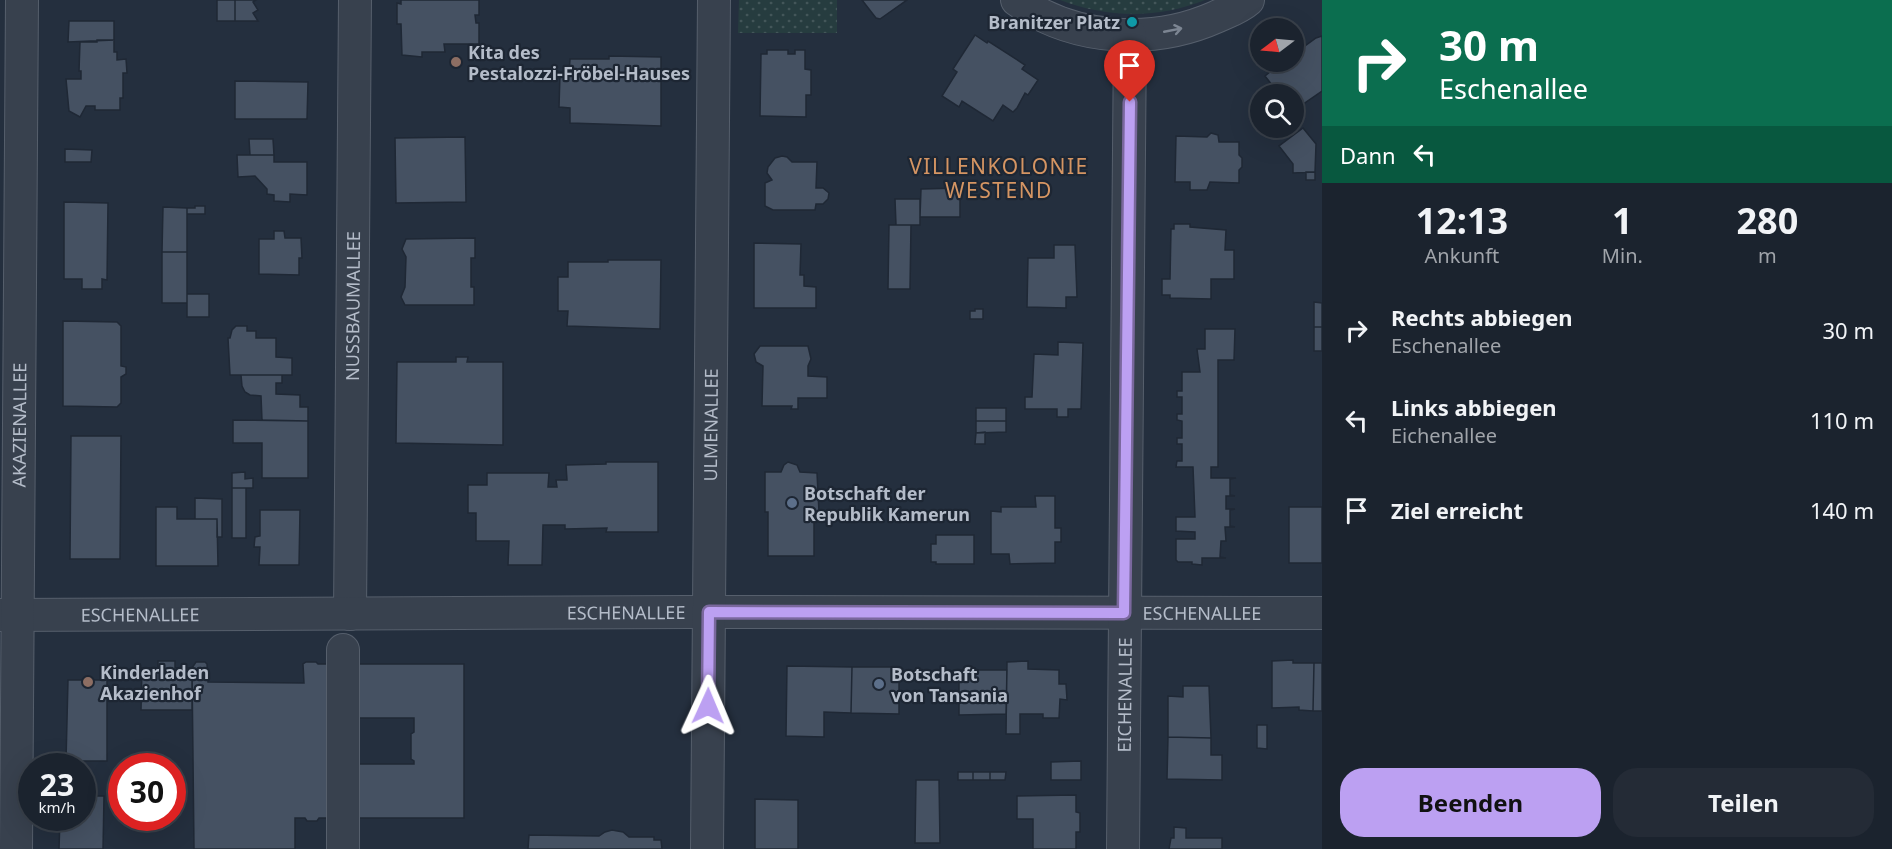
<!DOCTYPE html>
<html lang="de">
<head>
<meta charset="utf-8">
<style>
	body { margin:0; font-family:"Noto Sans",sans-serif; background:#242b36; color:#f1f3f6; height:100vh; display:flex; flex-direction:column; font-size:22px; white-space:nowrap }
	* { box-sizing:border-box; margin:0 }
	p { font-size:20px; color:#a0a4aa }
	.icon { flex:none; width:33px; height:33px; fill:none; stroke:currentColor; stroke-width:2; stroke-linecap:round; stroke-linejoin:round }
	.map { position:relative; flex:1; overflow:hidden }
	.drawer { display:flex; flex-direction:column; background:#1b232e; width:570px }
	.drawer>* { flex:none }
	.guide { background:#0b6e4f; color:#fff; overflow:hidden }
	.needle { width:39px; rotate:254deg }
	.tools { position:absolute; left:1250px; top:18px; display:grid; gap:12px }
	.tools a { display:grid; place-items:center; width:54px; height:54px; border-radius:50%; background:#1b232e; box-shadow:0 6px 24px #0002,0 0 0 2px #39404a; font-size:30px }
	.speed { position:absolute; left:18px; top:753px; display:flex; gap:12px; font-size:30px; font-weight:700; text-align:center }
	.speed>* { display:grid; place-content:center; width:78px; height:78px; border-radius:50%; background:#1b232e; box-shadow:0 6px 24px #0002,0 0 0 2px #39404a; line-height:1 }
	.speed small { font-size:15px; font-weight:400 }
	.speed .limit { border:9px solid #d22; background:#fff; color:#111 }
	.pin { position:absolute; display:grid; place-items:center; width:51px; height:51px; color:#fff; margin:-62px -26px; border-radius:50% 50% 50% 0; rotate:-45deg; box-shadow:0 0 6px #0007 }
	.pin .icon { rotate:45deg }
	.me { position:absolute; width:66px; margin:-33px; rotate:1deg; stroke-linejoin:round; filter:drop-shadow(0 0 4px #0008) }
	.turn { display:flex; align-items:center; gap:21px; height:126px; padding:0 18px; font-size:27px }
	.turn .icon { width:78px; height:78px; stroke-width:2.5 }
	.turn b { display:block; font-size:42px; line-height:51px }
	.then { display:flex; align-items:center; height:57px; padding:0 18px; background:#0003; gap:12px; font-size:22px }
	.eta { display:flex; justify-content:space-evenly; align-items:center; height:102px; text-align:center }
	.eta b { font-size:36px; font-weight:700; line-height:42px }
	.cta { display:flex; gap:12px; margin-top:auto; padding:12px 18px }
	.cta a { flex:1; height:69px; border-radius:24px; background:#bca0f2; color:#111; font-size:24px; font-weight:700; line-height:69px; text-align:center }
	.cta a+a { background:#242b36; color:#f1f3f6 }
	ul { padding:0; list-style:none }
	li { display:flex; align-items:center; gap:18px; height:90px; padding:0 18px }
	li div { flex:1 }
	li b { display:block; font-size:22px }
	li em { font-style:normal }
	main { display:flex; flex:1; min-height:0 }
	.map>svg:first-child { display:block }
	.park { fill:url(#park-dots) }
	.building { fill:#455162; stroke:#1f2835; stroke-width:1.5; fill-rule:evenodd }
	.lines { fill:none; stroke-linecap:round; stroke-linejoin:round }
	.minor-casing { stroke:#565f6c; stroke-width:34 }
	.minor { stroke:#38414e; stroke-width:32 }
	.oneway { stroke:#7c8592 }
	.route-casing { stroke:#7a689d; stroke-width:15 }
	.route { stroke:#bca0f2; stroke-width:10 }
	.culture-dot { fill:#0f9aa8; stroke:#1d2633; stroke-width:2 }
	.education-dot { fill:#8d6e63; stroke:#1d2633; stroke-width:2 }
	.service-dot { fill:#5c6f8a; stroke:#1d2633; stroke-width:2 }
	.labels { text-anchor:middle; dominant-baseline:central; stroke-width:4.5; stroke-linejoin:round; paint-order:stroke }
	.poi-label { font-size:18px; font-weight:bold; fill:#b4bcc9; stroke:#1d2633; text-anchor:start }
	.street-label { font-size:18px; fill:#b4bcc9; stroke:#1d2633 }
	.quarter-label { font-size:21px; letter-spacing:1.5px; fill:#d59563; stroke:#1d2633 }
</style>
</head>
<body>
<main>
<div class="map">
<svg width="1322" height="849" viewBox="0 0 1322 849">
	<defs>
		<pattern id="park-dots" width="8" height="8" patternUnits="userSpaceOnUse" patternTransform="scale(1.5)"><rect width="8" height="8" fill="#263c3f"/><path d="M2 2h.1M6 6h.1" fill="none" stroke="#435659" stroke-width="1.8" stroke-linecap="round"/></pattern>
	</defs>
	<rect width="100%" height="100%" fill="#242f3e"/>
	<path class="park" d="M 739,0 L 837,0 L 837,33 L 738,33 Z
		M 1060,0 L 1205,0 C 1158,19 1107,18 1060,0 Z"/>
	<path class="building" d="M 217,0 L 235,0 L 235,21 L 217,21 Z
		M 235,0 L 256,0 L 253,2 L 258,10 L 253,13 L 258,21 L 235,21 Z
		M 401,0 L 479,0 L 479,15 L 475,15 L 476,23 L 479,23 L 479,44 L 444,44 L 445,52 L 422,52 L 422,57 L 402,55 L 401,24 L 397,24 L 397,3 L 401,4 Z
		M 862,0 L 907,0 L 880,19 L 876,18 Z
		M 69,21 L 114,21 L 114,40 L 68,42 Z
		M 975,35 L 987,43 L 988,41 L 1025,65 L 1022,69 L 1038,80 L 1028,95 L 1025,93 L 1017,108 L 1013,112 L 1003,105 L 993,121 L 962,101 L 959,107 L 942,96 L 957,72 L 953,69 Z
		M 1322,36 L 1322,91 L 1293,111 L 1293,94 L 1279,94 L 1265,76 L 1282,62 L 1293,62 L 1293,44 L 1298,51 L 1316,38 Z
		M 97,40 L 114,40 L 114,52 L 117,52 L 117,60 L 126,59 L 127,73 L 123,73 L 123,98 L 120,98 L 120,110 L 95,110 L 95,106 L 86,106 L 80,117 L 69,111 L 66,79 L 81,79 L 81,71 L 79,71 L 80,42 L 97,42 Z
		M 767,50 L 788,50 L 788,54 L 795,54 L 795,50 L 805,50 L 805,69 L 811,70 L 811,95 L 806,95 L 806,117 L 760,116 L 761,54 L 767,54 Z
		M 609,56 L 661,57 L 661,126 L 570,123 L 570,108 L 559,107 L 560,74 L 569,73 L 570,59 L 609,59 Z
		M 235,81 L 308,82 L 307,119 L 235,119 Z
		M 1303,128 L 1316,144 L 1315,172 L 1293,173 L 1293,164 L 1279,146 Z
		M 1211,133 L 1218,135 L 1219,142 L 1239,142 L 1239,155 L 1242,158 L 1242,167 L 1239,170 L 1239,183 L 1210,182 L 1207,190 L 1190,190 L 1190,182 L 1175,182 L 1176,136 L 1207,137 Z
		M 465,137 L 466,202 L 396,203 L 395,138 Z
		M 249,139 L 273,139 L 274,155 L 250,155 Z
		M 65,149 L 92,150 L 91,162 L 65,162 Z
		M 237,155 L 274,155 L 274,162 L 307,162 L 307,195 L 290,194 L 290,202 L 274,201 L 274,195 L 267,194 L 267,189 L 255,176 L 238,177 Z
		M 782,156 L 787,157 L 792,162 L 817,162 L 816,188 L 823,188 L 829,193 L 828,199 L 823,204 L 816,204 L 815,210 L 773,210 L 765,206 L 765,183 L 772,180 L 767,173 L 768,167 L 775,158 Z
		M 1306,172 L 1315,172 L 1315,180 L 1306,180 Z
		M 960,188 L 960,217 L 920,217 L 921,189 Z
		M 895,199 L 920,199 L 920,225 L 896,225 Z
		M 64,202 L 108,203 L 107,280 L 102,279 L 102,289 L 82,289 L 82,279 L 64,279 Z
		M 195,206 L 205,206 L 205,214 L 187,214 L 187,208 L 195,208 Z
		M 163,207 L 187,208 L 187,252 L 162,252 Z
		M 1174,224 L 1190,224 L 1190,227 L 1226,230 L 1225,250 L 1234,250 L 1234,279 L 1211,279 L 1211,299 L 1170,298 L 1170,295 L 1162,295 L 1162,279 L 1170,279 L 1171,229 L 1174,229 Z
		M 889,225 L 911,225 L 910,289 L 888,289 Z
		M 274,231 L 284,231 L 285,238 L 301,238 L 302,258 L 299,258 L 299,275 L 259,274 L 259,239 L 274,239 Z
		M 475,238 L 475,258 L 471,258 L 471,287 L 474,287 L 474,305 L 405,305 L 401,297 L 405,287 L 406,257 L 402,249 L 406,239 Z
		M 754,243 L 801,244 L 800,275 L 804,275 L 804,286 L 816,287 L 816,308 L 754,308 Z
		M 1054,245 L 1075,245 L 1077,297 L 1066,297 L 1066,308 L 1027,307 L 1028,258 L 1054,258 Z
		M 162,252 L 187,252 L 187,303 L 162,303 Z
		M 608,260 L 661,260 L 660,329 L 567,326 L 568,311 L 558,311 L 558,277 L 568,277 L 568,262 L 608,262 Z
		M 187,294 L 209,294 L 209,317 L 187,317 Z
		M 1314,302 L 1322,303 L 1322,327 L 1314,327 Z
		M 975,309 L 983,309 L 983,319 L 970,319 L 970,311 L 975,311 Z
		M 63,321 L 117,322 L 121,326 L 121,366 L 126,367 L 126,374 L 121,377 L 121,403 L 117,407 L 63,406 Z
		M 236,326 L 247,326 L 247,331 L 256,331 L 256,338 L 276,338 L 276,357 L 292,358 L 292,375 L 230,375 L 228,338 L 230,338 L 232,330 Z
		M 1314,327 L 1322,327 L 1322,351 L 1314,351 Z
		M 1205,329 L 1235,329 L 1234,360 L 1218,360 L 1218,467 L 1211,467 L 1211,478 L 1236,478 L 1230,479 L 1230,495 L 1235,496 L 1226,496 L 1226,509 L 1235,509 L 1230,510 L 1230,526 L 1235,527 L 1225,527 L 1226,541 L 1221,541 L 1220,557 L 1226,558 L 1202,558 L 1202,565 L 1192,564 L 1192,562 L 1178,562 L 1176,560 L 1176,539 L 1195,539 L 1195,532 L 1176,531 L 1176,517 L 1195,517 L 1193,467 L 1176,467 L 1177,461 L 1182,461 L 1182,444 L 1177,444 L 1177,438 L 1182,438 L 1182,421 L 1177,420 L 1177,414 L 1182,414 L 1182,397 L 1177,397 L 1177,391 L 1182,391 L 1182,372 L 1200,372 L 1197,349 L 1205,349 Z
		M 1058,342 L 1083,343 L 1081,409 L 1068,409 L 1068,417 L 1057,417 L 1057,409 L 1025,409 L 1025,397 L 1032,397 L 1034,354 L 1058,355 Z
		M 760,346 L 808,346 L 811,359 L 808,366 L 808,376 L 827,377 L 827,398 L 798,398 L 798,409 L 791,409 L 792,406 L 762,406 L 763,366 L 756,362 L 754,354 Z
		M 456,357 L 468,357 L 467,362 L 503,362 L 503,445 L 396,443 L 397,362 L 456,362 Z
		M 241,375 L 282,375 L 282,383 L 276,383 L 276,394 L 300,395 L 300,407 L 308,407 L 308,421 L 262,420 L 261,396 L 250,395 L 245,392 L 242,386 Z
		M 976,408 L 1006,408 L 1006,421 L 976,421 Z
		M 233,420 L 308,421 L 308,478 L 262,478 L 262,443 L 233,443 Z
		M 976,421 L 1006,421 L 1006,432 L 976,433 Z
		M 985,432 L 985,444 L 975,444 L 976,433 Z
		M 71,436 L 121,436 L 120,559 L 70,559 Z
		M 606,462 L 658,462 L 658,532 L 606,532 L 607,528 L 565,529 L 565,525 L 543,525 L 542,565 L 508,565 L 509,541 L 476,541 L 476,513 L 468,513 L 468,485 L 487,485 L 487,473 L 549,473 L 548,487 L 557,487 L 556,480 L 567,480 L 566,465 L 606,464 Z
		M 788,462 L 797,465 L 800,472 L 817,473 L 819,512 L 814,513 L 814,556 L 768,556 L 768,512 L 765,512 L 765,472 L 781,472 L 784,465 Z
		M 245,472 L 245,479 L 253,478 L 253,488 L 232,488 L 232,473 Z
		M 232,488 L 246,488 L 246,538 L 232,538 Z
		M 1035,496 L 1055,496 L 1055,528 L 1061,528 L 1061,542 L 1055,542 L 1055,563 L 1010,564 L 1009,554 L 991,554 L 991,511 L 1001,512 L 1001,507 L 1036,507 Z
		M 195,498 L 222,499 L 222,537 L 217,537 L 217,519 L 195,519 Z
		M 156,507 L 177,507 L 177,519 L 217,519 L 218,566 L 156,566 Z
		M 1289,507 L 1322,507 L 1322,563 L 1289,563 Z
		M 260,510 L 300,510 L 299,565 L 259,565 L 260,547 L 254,547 L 255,537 L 260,536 Z
		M 936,535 L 974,535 L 974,564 L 936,564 L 936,562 L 931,562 L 931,544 L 936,544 Z
		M 1293,660 L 1293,663 L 1314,663 L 1313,711 L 1299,710 L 1299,707 L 1272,708 L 1272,661 Z
		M 158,661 L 175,661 L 175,668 L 192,668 L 192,710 L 141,710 L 142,668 L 158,668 Z
		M 1028,661 L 1028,669 L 1059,670 L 1059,684 L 1066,684 L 1067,700 L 1060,699 L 1059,718 L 1043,718 L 1043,714 L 1020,714 L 1020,734 L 1006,734 L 1007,662 Z
		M 196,662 L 205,662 L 207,664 L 208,682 L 304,683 L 303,664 L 306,662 L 316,662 L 318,664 L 464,664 L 464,818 L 319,818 L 317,821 L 307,821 L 305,818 L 295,818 L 295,849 L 194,849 L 192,668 ZM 343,718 L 414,718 L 414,732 L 411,734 L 411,759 L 414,761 L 414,764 L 343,764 Z
		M 1314,663 L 1322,663 L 1322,711 L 1313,711 Z
		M 787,666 L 852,667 L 851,713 L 824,712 L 824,737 L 786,736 Z
		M 852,667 L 899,667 L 899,714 L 851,713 Z
		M 959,670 L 1007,670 L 1006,714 L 959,715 Z
		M 68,680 L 107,680 L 107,761 L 66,761 Z
		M 1183,686 L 1209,686 L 1211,738 L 1168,737 L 1168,696 L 1183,697 Z
		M 1257,725 L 1267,725 L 1267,749 L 1257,748 Z
		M 1168,737 L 1211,738 L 1211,755 L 1222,755 L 1222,780 L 1167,779 Z
		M 1081,761 L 1081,780 L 1051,780 L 1051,762 Z
		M 958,772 L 973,772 L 973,780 L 958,780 Z
		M 973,772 L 990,772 L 990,780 L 973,780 Z
		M 990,772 L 1006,772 L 1005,780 L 990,780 Z
		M 916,780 L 939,780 L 940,843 L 915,843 Z
		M 1076,795 L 1076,812 L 1080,813 L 1080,832 L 1076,832 L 1076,849 L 1033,849 L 1033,819 L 1017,819 L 1017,796 Z
		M 82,796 L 104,796 L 103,849 L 59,849 L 60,818 L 82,818 Z
		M 755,799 L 798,800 L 798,849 L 755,849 Z
		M 1174,827 L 1186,828 L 1186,838 L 1222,838 L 1222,849 L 1169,849 L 1171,838 L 1174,838 Z
		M 612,830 L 623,832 L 629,837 L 654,837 L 654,840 L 661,840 L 662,849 L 528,849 L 529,835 L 599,836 L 605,832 Z"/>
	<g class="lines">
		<g class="minor-casing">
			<g id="minor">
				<path d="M 1017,0 C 1074,41 1153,45 1216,17 C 1227,12 1239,8 1248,0"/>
				<path id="s1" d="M 350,614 L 355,0"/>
				<path id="s2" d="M 0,615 L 689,612 L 1322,613"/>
				<path id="s3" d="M 16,849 L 22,0"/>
				<path d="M 343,849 L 343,650"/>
				<path id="s4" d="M 707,849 L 714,0"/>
				<path id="s5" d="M 1123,849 L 1130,35"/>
			</g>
		</g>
		<use href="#minor" class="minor"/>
	</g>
	<defs><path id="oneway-shaft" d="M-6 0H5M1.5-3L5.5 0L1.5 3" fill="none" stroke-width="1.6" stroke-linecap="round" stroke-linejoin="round" transform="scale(1.5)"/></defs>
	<use class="oneway" href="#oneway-shaft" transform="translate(1173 30) rotate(-11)"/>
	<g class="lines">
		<g class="route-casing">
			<path id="route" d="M 708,706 L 709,612 L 1124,613 L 1130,102"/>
		</g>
		<use href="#route" class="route"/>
	</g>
	<circle class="culture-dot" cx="1132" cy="22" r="6"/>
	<g class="education-dot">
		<circle cx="456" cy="62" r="6"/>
		<circle cx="88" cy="682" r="6"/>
	</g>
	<g class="service-dot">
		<circle cx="792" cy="503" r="6"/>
		<circle cx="879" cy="684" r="6"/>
	</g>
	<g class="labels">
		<g class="poi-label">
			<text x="1120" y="22" text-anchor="end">Branitzer Platz</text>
			<text x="468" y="52">Kita des<tspan x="468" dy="21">Pestalozzi-Fröbel-Hauses</tspan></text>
			<text x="804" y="493">Botschaft der<tspan x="804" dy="21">Republik Kamerun</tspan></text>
			<text x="100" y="672">Kinderladen<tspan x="100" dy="21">Akazienhof</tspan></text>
			<text x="891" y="674">Botschaft<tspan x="891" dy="21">von Tansania</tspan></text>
		</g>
		<g class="street-label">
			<text stroke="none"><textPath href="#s1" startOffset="308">NUSSBAUMALLEE</textPath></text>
			<text stroke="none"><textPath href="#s3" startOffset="424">AKAZIENALLEE</textPath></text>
			<text stroke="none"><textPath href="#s4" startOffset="424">ULMENALLEE</textPath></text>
			<text stroke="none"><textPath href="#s2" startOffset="626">ESCHENALLEE</textPath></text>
			<text stroke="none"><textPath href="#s2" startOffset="1202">ESCHENALLEE</textPath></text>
			<text stroke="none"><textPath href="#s2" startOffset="140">ESCHENALLEE</textPath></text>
			<text stroke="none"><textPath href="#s5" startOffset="154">EICHENALLEE</textPath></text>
		</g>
		<g class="quarter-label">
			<text x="999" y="166">VILLENKOLONIE<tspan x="999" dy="24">WESTEND</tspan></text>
		</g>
	</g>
</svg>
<div class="tools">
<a><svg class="needle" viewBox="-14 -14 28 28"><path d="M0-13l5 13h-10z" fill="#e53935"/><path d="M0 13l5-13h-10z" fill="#a0a4aa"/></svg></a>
<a><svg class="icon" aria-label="search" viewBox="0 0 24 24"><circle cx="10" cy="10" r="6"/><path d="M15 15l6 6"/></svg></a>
</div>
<div class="speed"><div>23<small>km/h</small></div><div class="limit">30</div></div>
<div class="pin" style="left:1130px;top:102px;background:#d93025"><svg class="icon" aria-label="arrive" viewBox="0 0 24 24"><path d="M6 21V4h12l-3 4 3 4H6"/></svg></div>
<svg class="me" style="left:708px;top:706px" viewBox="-20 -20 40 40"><path d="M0-17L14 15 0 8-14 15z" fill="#bca0f2" stroke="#fff" stroke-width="4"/></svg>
</div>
<section class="drawer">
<div class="guide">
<div class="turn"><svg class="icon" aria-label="right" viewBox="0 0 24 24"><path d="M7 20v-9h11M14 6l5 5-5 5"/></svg><div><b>30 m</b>Eschenallee</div></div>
<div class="then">Dann<svg class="icon" aria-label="left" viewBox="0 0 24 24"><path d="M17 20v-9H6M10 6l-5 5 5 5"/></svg></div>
</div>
<div class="eta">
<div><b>12:13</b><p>Ankunft</p></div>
<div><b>1</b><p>Min.</p></div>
<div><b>280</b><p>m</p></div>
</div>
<ul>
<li><svg class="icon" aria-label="right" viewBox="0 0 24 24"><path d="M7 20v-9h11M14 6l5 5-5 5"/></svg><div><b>Rechts abbiegen</b><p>Eschenallee</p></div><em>30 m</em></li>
<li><svg class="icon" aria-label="left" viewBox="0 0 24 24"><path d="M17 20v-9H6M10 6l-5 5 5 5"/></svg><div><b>Links abbiegen</b><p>Eichenallee</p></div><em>110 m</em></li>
<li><svg class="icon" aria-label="arrive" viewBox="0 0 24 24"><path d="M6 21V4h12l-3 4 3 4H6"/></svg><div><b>Ziel erreicht</b></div><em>140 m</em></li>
</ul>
<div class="cta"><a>Beenden</a><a>Teilen</a></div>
</section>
</main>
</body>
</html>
